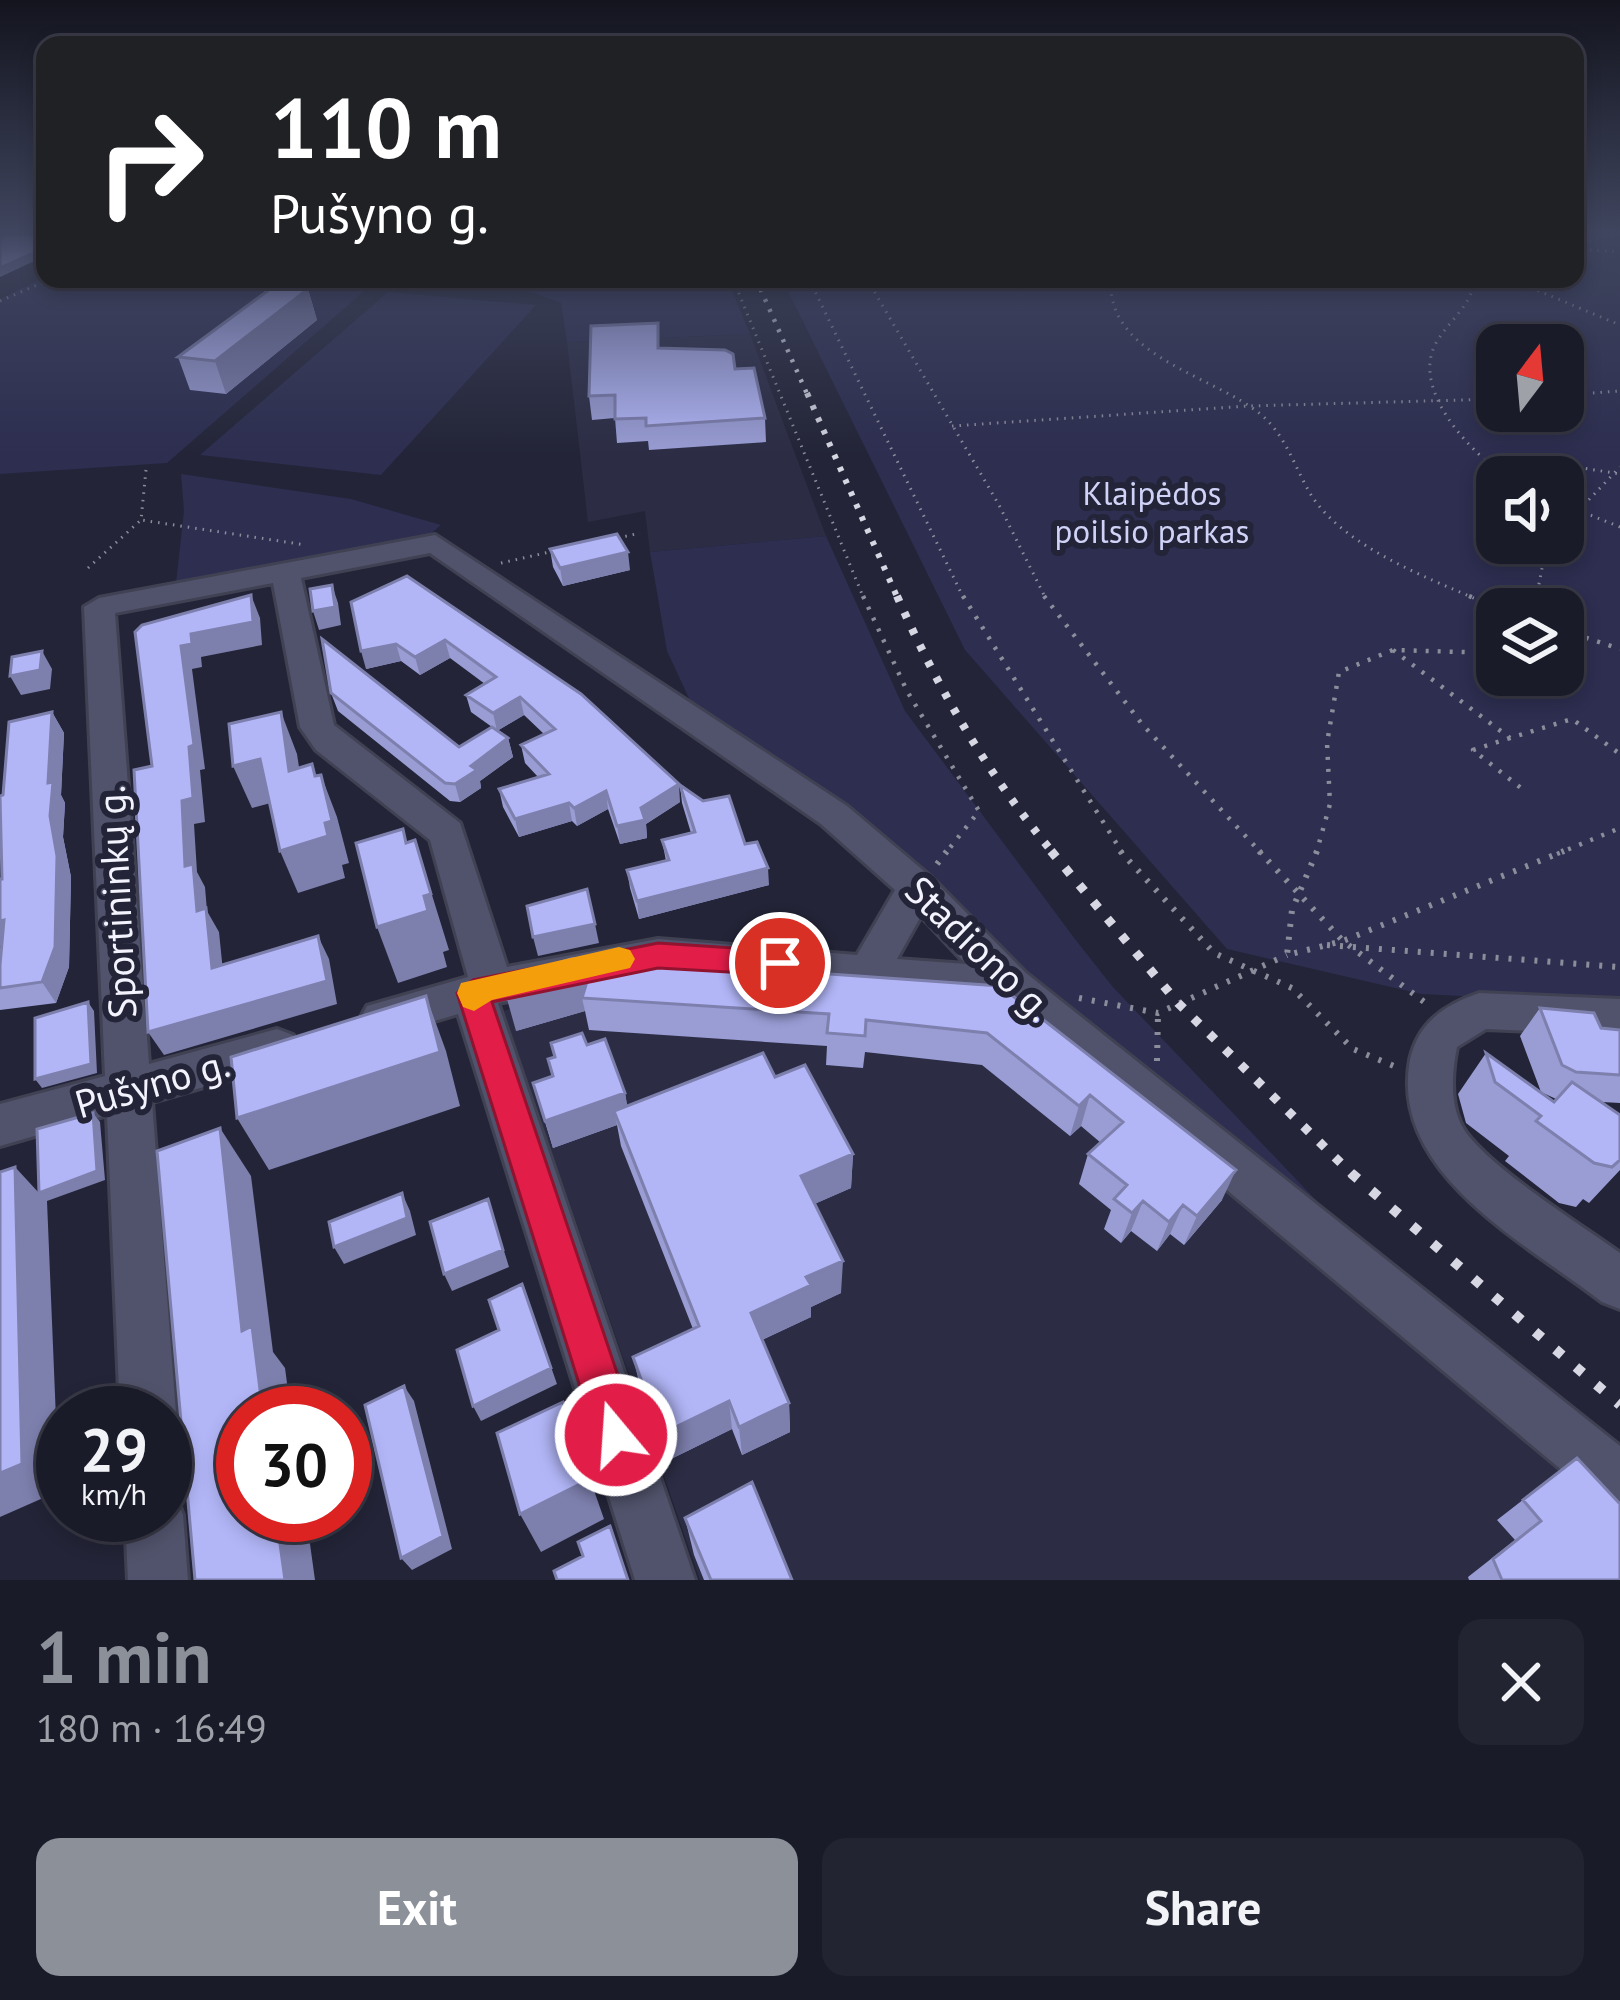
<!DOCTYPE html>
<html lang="en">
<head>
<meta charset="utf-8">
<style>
	body { margin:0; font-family:"PT Sans",sans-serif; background:#232431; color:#f1f3f6; height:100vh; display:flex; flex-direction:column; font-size:45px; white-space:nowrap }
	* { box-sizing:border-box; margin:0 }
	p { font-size:39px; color:#9fa1a8 }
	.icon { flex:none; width:66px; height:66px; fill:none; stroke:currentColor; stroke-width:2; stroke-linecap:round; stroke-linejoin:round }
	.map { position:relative; height:1580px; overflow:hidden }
	.drawer { display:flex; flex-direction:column; background:#1a1b29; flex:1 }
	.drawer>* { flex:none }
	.top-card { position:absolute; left:36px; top:36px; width:1548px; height:252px; border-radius:24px; box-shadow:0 6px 18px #0003,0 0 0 3px #383946; background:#202124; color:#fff; overflow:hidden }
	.needle { width:78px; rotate:16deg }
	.buttons { position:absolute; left:1476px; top:324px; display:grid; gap:24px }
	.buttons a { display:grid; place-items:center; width:108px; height:108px; border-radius:24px; background:#1a1b29; box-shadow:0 6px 18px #0003,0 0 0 3px #383946; font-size:60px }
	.speed { position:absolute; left:36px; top:1386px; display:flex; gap:24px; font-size:60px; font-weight:700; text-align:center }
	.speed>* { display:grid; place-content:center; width:156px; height:156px; border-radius:50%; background:#1a1b29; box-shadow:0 6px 18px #0003,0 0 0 3px #383946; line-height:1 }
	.speed small { font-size:30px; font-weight:400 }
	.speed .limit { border:18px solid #d22; background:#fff; color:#111 }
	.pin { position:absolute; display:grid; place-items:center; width:102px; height:102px; color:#fff; margin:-51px; border:6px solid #fff; border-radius:50%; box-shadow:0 3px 12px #0007 }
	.me { position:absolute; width:132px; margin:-66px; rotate:342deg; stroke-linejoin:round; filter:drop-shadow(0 0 9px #0008) }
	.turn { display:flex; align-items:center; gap:42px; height:252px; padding:0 36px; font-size:54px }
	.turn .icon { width:156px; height:156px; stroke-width:2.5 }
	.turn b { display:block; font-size:84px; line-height:102px }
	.round { display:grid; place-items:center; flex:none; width:126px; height:126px; border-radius:24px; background:#232431 }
	.overview { display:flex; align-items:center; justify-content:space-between; height:204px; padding:0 36px }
	h1 { font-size:72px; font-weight:800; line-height:90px; color:#8c9099 }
	.primary-button { display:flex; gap:24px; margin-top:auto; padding:24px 36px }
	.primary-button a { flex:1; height:138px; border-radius:24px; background:#8c9099; color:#fff; font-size:48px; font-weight:800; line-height:138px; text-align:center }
	.primary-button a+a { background:#232431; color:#f1f3f6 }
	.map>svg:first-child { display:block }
	.built { fill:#2c2d45 }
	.green { fill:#2d2e50; fill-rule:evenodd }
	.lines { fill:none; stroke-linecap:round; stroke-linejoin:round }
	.minor-casing { stroke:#404153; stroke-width:6 }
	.path-far2 { stroke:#8c8d9b; stroke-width:3; stroke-dasharray:1.5 6; stroke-linecap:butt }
	.path-far1 { stroke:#8c8d9b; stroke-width:4.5; stroke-dasharray:3 9; stroke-linecap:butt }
	.path { stroke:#8c8d9b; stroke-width:6; stroke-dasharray:3 10; stroke-linecap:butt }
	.minor { fill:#51536c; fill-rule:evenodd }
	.rail-far4 { stroke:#d6d7e3; stroke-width:4.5; stroke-dasharray:3 8; stroke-linecap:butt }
	.rail-far3 { stroke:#d6d7e3; stroke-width:6; stroke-dasharray:4.5 9; stroke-linecap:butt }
	.rail-far2 { stroke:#d6d7e3; stroke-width:8; stroke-dasharray:6 12; stroke-linecap:butt }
	.rail-far1 { stroke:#d6d7e3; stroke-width:9; stroke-dasharray:8 14; stroke-linecap:butt }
	.rail { stroke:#d6d7e3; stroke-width:10; stroke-dasharray:9 18; stroke-linecap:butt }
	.wall { fill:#999dd4 }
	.shaded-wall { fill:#7d7fad }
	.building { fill:#b2b6f7; stroke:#7d7fad; stroke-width:3 }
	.route { fill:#e11d48; stroke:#92132f; stroke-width:3 }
	.slow { fill:#f59e0b }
	.labels { text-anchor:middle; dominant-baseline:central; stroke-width:12; stroke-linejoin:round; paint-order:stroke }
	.far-park-label { font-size:33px; fill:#d0d3f7; stroke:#232437 }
	.street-label { font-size:39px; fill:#f2f3fd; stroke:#232437 }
</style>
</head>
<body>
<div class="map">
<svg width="1620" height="1580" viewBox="0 0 1620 1580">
	<rect width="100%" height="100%" fill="#232437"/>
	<path class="built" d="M 750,334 L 826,536 L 650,552 L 645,511 L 588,522 L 567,342 Z
		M 614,978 L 1016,1008 L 1593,1484 L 1620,1580 L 700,1580 L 503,1011 Z"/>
	<path class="green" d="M 1575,234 L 1620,234 L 1620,1004 L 1421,994 L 1227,949 L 965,650 L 782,279 L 1575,279 ZM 1497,345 L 1563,345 L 1563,411 L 1497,411 ZM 1497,477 L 1563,477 L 1563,543 L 1497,543 ZM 1497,609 L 1563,609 L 1563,675 L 1497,675 Z
		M 45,277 L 45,279 L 378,279 L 167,463 L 0,474 L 0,299 Z
		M 496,279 L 727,279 L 750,334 L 567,342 L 561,303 Z
		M 388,292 L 536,305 L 381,475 L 200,455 Z
		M 181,474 L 351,499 L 441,525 L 428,536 L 176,583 L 184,511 Z
		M 826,536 L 905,711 L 1075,939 L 1112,986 L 1353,1239 L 693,707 L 667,651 L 650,552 Z"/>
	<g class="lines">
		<g class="minor-casing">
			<path id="minor" d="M 435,535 L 847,806 L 931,877 L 1026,973 L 1620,1446 L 1620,1511 L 1600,1502 L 1001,1001 L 658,971 L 498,1003 L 695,1580 L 635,1580 L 458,1014 L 382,1037 L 367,1032 L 360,1019 L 367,1006 L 468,977 L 430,840 L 316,750 L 300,727 L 273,583 L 115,613 L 149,1064 L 277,1029 L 293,1035 L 299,1048 L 293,1061 L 152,1102 L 176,1413 L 165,1434 L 165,1413 L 120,1413 L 107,1115 L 0,1146 L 0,1104 L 105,1076 L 84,607 L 99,598 ZM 430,553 L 821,824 L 895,890 L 857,955 L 658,939 L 507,967 L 460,823 L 334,725 L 301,578 ZM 921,916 L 966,964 L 897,959 Z
				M 1479,993 L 1620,999 L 1620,1035 L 1486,1029 L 1457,1047 C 1452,1072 1450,1099 1460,1122 C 1475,1159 1583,1226 1620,1253 L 1620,1309 L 1602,1302 C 1526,1243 1389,1173 1410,1060 C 1418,1023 1444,1005 1479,993 Z
				M 165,1490 L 175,1494 L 183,1515 L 188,1580 L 128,1580 L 125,1515 L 165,1515 Z"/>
		</g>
		<path class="path-far2" d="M 1575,245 L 1616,234
			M 1575,249 L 1620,252
			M 733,279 L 864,599
			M 809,279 L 964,599
			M 867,279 L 999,505 L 1046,599
			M 1125,279 L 1111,289 C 1115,357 1214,377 1259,413 C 1287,435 1295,470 1313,498 C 1347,547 1423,576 1476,599
			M 1475,279 C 1471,307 1449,320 1436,343 C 1410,390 1472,454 1507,477
			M 1510,279 L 1620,325
			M 368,287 L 386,289 L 397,279
			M 0,301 L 51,279
			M 1563,395 L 1620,391
			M 952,426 L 1248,406 L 1497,399
			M 1489,461 L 1533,460 L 1620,474
			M 146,470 L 141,520 L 306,545
			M 1563,504 L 1620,527
			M 1563,527 L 1620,467
			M 618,538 L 640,533
			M 501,563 L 554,551
			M 88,568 L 141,520
			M 1536,599 L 1547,543"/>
		<path class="path-far1" d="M 863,596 L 907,691 L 979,811 L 945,854
			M 963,596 L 1123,854
			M 1044,596 L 1142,724 L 1262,854
			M 1469,596 L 1502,609
			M 1536,596 L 1537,609
			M 1563,630 L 1620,649
			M 1393,650 L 1510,738 L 1572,719 L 1620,754
			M 1510,738 L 1473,750 L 1526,792
			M 1316,854 L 1330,804 L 1327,743 L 1339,672 L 1393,650 L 1497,653
			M 1557,854 L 1620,828"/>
		<path class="path" d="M 1120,851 L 1214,953 L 1292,988 L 1353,1049 L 1401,1069
			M 1259,851 L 1343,941 L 1431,1007
			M 1317,851 L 1292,910 L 1287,955 L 1343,941 L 1564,851
			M 937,864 L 947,851
			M 1327,945 L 1620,967
			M 1079,998 L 1158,1013 L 1287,955
			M 1157,1061 L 1158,1013"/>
		<use href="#minor" class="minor"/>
		<path class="rail-far4" d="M 756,279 L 808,396"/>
		<path class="rail-far3" d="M 807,393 L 898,599"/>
		<path class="rail-far2" d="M 897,596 C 938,689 988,775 1054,854"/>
		<path class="rail-far1" d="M 1051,851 L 1178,1003 L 1354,1176"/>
		<path class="rail" d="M 1351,1173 L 1620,1405"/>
	</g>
	<path class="wall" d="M 308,289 L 317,320 L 226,394 L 190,390 L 178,357 Z
		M 660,348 L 735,369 L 765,418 L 766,442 L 649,450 L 648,441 L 617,443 L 615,418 L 592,420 L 589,396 Z
		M 550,549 L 630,570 L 563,586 L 553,567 Z
		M 407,576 L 680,802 L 646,824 L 647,838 L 620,844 L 608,809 L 577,826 L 572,821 L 519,837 L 503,807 L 499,789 L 539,778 L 525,763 L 521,745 L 544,734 L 524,715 L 497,731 L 508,738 L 513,757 L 480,781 L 481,788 L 460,802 L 450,801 L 338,711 L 331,693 L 459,747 L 492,727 L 471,712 L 466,695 L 485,684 L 450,658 L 420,675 L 401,661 L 366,669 Z
		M 52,712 L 64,733 L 61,795 L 65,803 L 63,837 L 71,877 L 69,967 L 56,1003 L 0,1010 L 0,965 L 3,945 L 0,946 L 3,795 Z
		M 680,785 L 745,844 L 769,885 L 639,919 L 630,888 L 627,870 L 666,861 L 662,840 L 691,833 L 682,803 Z
		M 629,960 L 1000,986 L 1222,1200 L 1184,1245 L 1170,1234 L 1157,1251 L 1131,1231 L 1121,1243 L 1104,1229 L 1111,1210 L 1079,1184 L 1088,1154 L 1101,1143 L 1081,1126 L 1070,1136 L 982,1065 L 865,1052 L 863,1068 L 826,1065 L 827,1046 L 589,1030 L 585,1011 L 516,1031 Z
		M 1540,1008 L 1601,1028 L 1620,1030 L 1620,1103 L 1602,1102 L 1620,1115 L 1620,1170 L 1589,1203 L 1583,1199 L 1576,1207 L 1559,1203 L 1505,1161 L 1509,1156 L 1466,1123 L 1458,1094 L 1486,1053 L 1554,1102 L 1556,1099 L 1541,1092 L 1520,1036 Z
		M 587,1045 L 625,1093 L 627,1106 L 775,1077 L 853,1154 L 851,1188 L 814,1204 L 841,1293 L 811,1307 L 811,1317 L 762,1340 L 789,1403 L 790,1432 L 742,1455 L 732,1429 L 667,1461 L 640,1386 L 633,1357 L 693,1329 L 621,1146 L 617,1125 L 553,1148 L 533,1083 L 552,1076 Z
		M 1577,1458 L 1620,1580 L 1469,1580 L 1468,1577 L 1515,1540 L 1497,1520 Z
		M 685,1518 L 792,1580 L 704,1580 L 694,1555 Z"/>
	<path class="shaded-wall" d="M 45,248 L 45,256 L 0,277 L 0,268 Z
		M 308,289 L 317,320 L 226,394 L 215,361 Z
		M 628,552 L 630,570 L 563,586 L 560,568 Z
		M 332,585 L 338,603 L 341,625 L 319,630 L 313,611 Z
		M 251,595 L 260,618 L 262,645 L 201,657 L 202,667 L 192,669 L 205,769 L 200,770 L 205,822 L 194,824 L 197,872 L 205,887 L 207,911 L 219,932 L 225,991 L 212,968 L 185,866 L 182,801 L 181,646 L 191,634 Z
		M 445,640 L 450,658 L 420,675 L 415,657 Z
		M 396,644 L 401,661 L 366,669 L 361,651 Z
		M 42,651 L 52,669 L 50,689 L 21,695 L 10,676 Z
		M 520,697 L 524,715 L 497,731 L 493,713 Z
		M 52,712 L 64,733 L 61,795 L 65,803 L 63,837 L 71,877 L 69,967 L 56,1003 L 42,982 L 50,816 L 48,783 Z
		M 281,712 L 297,754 L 306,813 L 289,771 Z
		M 508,738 L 513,757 L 480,781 L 481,788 L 460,802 L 455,784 L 471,766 Z
		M 260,759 L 278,801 L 252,808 L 233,766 Z
		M 321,775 L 337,817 L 349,863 L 342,865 L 345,878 L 298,893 L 280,851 L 325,823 Z
		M 679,784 L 680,802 L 646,824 L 647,838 L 620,844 L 617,826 L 641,808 Z
		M 606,791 L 608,809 L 577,826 L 574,808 Z
		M 569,803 L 572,821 L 519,837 L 515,819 Z
		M 415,840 L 449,950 L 443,952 L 447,967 L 398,983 L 377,927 L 424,896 Z
		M 768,868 L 769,885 L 639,919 L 637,901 Z
		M 4,920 L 19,940 L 0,946 L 0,921 Z
		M 595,924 L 599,943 L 538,956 L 533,937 Z
		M 318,936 L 329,959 L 337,1004 L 164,1055 L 148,1032 Z
		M 589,975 L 582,998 L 585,1011 L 516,1031 L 507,999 Z
		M 426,996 L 446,1051 L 460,1106 L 269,1170 L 237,1118 Z
		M 88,1002 L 94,1011 L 97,1073 L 42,1088 L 35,1079 Z
		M 625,1093 L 630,1120 L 614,1111 L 617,1125 L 553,1148 L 545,1121 Z
		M 1090,1095 L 1081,1126 L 1070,1136 L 1079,1106 Z
		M 93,1113 L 100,1122 L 105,1180 L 47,1201 L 59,1491 L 0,1517 L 0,1473 L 15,1167 L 39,1193 Z
		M 220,1128 L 251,1176 L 273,1352 L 285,1368 L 291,1413 L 263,1413 L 242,1331 Z
		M 853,1154 L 851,1188 L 801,1210 L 801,1176 Z
		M 1236,1170 L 1222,1200 L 1184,1245 L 1197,1216 Z
		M 402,1193 L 410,1211 L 416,1235 L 344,1264 L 334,1247 Z
		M 488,1199 L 509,1267 L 452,1291 L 444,1274 Z
		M 1143,1201 L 1131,1231 L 1121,1243 L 1132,1213 Z
		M 1183,1205 L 1170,1234 L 1157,1251 L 1169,1222 Z
		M 843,1261 L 841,1293 L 811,1307 L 811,1317 L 753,1344 L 751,1313 L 806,1277 Z
		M 522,1284 L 557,1384 L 481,1421 L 473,1406 Z
		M 404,1386 L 414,1401 L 452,1549 L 412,1570 L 401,1558 Z
		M 729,1401 L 732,1429 L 667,1461 L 661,1434 Z
		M 563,1402 L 604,1519 L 541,1552 L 520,1514 Z
		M 789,1403 L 790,1432 L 742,1455 L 739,1427 Z
		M 276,1515 L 306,1515 L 315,1580 L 285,1580 Z"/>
	<path class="building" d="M 9,234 L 45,234 L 45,248 L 0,268 L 0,238 Z
		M 274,286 L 308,289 L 215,361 L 178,357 Z
		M 658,323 L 658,348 L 725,350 L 733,354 L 735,369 L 754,368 L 765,418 L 646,426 L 646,418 L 615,419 L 615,395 L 589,396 L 591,326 Z
		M 617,534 L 628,552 L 560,568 L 550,549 Z
		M 407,576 L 581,694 L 679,784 L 641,808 L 645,820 L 617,826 L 606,791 L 574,808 L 569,803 L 515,819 L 499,789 L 549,774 L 521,745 L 555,729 L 520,697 L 493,713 L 466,695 L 496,677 L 445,640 L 415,657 L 396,644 L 361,651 L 351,602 Z
		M 332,585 L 335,607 L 313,611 L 310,589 Z
		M 251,595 L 253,622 L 191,634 L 192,644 L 181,646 L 194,745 L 189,747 L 193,798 L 182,801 L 185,866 L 193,864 L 197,911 L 206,908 L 212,968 L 318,936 L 327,981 L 148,1032 L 134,770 L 152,766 L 135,632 L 142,625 Z
		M 322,639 L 459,747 L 492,727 L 508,738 L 471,766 L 477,770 L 455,784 L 445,783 L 331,693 Z
		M 42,651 L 40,670 L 10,676 L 12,657 Z
		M 52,712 L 48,783 L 53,782 L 50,816 L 57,856 L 55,947 L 42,982 L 0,988 L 0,965 L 4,920 L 0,921 L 0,879 L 2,879 L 0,796 L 3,795 L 9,722 Z
		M 281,712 L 289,771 L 312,764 L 315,776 L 321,775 L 332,821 L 325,823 L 328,836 L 280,851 L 260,759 L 233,766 L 229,724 Z
		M 680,785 L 703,801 L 729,796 L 745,844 L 757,842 L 768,868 L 637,901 L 627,870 L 669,860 L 662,840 L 695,832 Z
		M 403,829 L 406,843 L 415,840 L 431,894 L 424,896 L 428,911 L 377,927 L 356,843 Z
		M 587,889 L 595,924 L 533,937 L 527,906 Z
		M 628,954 L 629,960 L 1000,986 L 1236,1170 L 1197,1216 L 1183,1205 L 1169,1222 L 1143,1201 L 1132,1213 L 1114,1199 L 1127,1185 L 1088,1154 L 1123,1122 L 1090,1095 L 1079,1106 L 987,1033 L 866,1020 L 865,1036 L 827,1033 L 829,1014 L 582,998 L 589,975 L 507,999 L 502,980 L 571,959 Z
		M 426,996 L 440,1052 L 237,1118 L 231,1057 Z
		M 88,1002 L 91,1064 L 35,1079 L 35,1018 Z
		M 1540,1008 L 1594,1013 L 1601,1028 L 1620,1030 L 1620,1075 L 1576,1072 L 1562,1065 Z
		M 582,1033 L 587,1045 L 605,1039 L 625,1093 L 545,1121 L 533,1083 L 553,1076 L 548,1059 L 555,1057 L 551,1043 Z
		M 763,1053 L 775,1077 L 805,1065 L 853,1154 L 801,1176 L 843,1261 L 806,1277 L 811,1285 L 751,1313 L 789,1403 L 739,1427 L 729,1401 L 661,1434 L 633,1357 L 699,1326 L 614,1111 Z
		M 1486,1053 L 1554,1102 L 1572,1082 L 1620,1115 L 1620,1160 L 1612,1167 L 1594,1163 L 1536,1121 L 1541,1116 L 1495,1082 Z
		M 93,1113 L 97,1171 L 39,1193 L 37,1129 Z
		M 220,1128 L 242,1331 L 252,1326 L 263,1413 L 243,1413 L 243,1515 L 276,1515 L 285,1580 L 195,1580 L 157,1151 Z
		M 15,1167 L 22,1464 L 0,1473 L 0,1172 Z
		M 402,1193 L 407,1218 L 334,1247 L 329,1222 Z
		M 488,1199 L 503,1250 L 444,1274 L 430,1222 Z
		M 522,1284 L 551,1368 L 473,1406 L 457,1350 L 499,1330 L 489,1300 Z
		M 404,1386 L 443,1536 L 401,1558 L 365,1405 Z
		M 563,1402 L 588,1480 L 520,1514 L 497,1433 Z
		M 1577,1458 L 1620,1504 L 1620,1580 L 1502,1580 L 1493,1559 L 1541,1521 L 1523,1500 Z
		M 752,1482 L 792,1580 L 711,1580 L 685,1518 Z
		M 610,1526 L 628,1580 L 557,1580 L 554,1571 L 583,1556 L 578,1542 Z"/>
	<linearGradient id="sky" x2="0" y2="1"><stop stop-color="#13141e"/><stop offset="0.51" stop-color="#3f455e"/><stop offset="1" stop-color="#3f455e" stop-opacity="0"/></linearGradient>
	<rect width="1620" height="455" fill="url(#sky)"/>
	<path class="route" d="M 658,943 L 780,951 L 796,963 L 780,975 L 658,968 L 492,1002 L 638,1435 L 631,1450 L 616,1456 L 602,1450 L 595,1435 L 457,993 L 473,980 Z"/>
	<path class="slow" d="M 619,947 L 630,950 L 635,959 L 630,968 L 492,1000 L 474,1011 L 463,1007 L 457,993 L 461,983 Z"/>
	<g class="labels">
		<g class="far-park-label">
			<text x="1152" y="492">Klaipėdos<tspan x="1152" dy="38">poilsio parkas</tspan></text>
		</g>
		<g class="street-label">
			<text transform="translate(116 902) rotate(-93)">Sportininkų g.</text>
			<text transform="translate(980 948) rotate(44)">Stadiono g.</text>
			<text transform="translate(152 1083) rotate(-16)">Pušyno g.</text>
		</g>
	</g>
</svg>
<div class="buttons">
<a><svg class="needle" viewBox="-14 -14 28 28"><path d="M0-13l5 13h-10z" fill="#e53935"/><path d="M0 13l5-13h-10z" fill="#9fa1a8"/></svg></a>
<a><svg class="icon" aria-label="sound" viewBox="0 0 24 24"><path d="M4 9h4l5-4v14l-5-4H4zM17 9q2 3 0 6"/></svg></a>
<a><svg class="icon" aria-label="layers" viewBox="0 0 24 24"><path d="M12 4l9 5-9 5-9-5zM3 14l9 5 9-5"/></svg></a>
</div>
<div class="speed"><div>29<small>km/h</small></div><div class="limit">30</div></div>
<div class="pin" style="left:780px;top:963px;background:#d93025"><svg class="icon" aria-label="arrive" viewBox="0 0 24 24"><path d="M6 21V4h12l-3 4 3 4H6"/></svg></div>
<svg class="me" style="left:616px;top:1435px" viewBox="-20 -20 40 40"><circle r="17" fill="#e11d48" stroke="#fff" stroke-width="3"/><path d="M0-11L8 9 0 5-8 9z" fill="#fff"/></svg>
<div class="top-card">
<div class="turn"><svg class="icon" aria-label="right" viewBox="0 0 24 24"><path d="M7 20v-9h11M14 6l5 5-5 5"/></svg><div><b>110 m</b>Pušyno g.</div></div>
</div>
</div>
<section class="drawer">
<div class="overview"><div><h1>1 min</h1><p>180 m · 16:49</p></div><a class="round"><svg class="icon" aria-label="close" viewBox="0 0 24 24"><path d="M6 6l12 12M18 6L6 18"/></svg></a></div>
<div class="primary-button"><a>Exit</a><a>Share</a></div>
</section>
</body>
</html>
